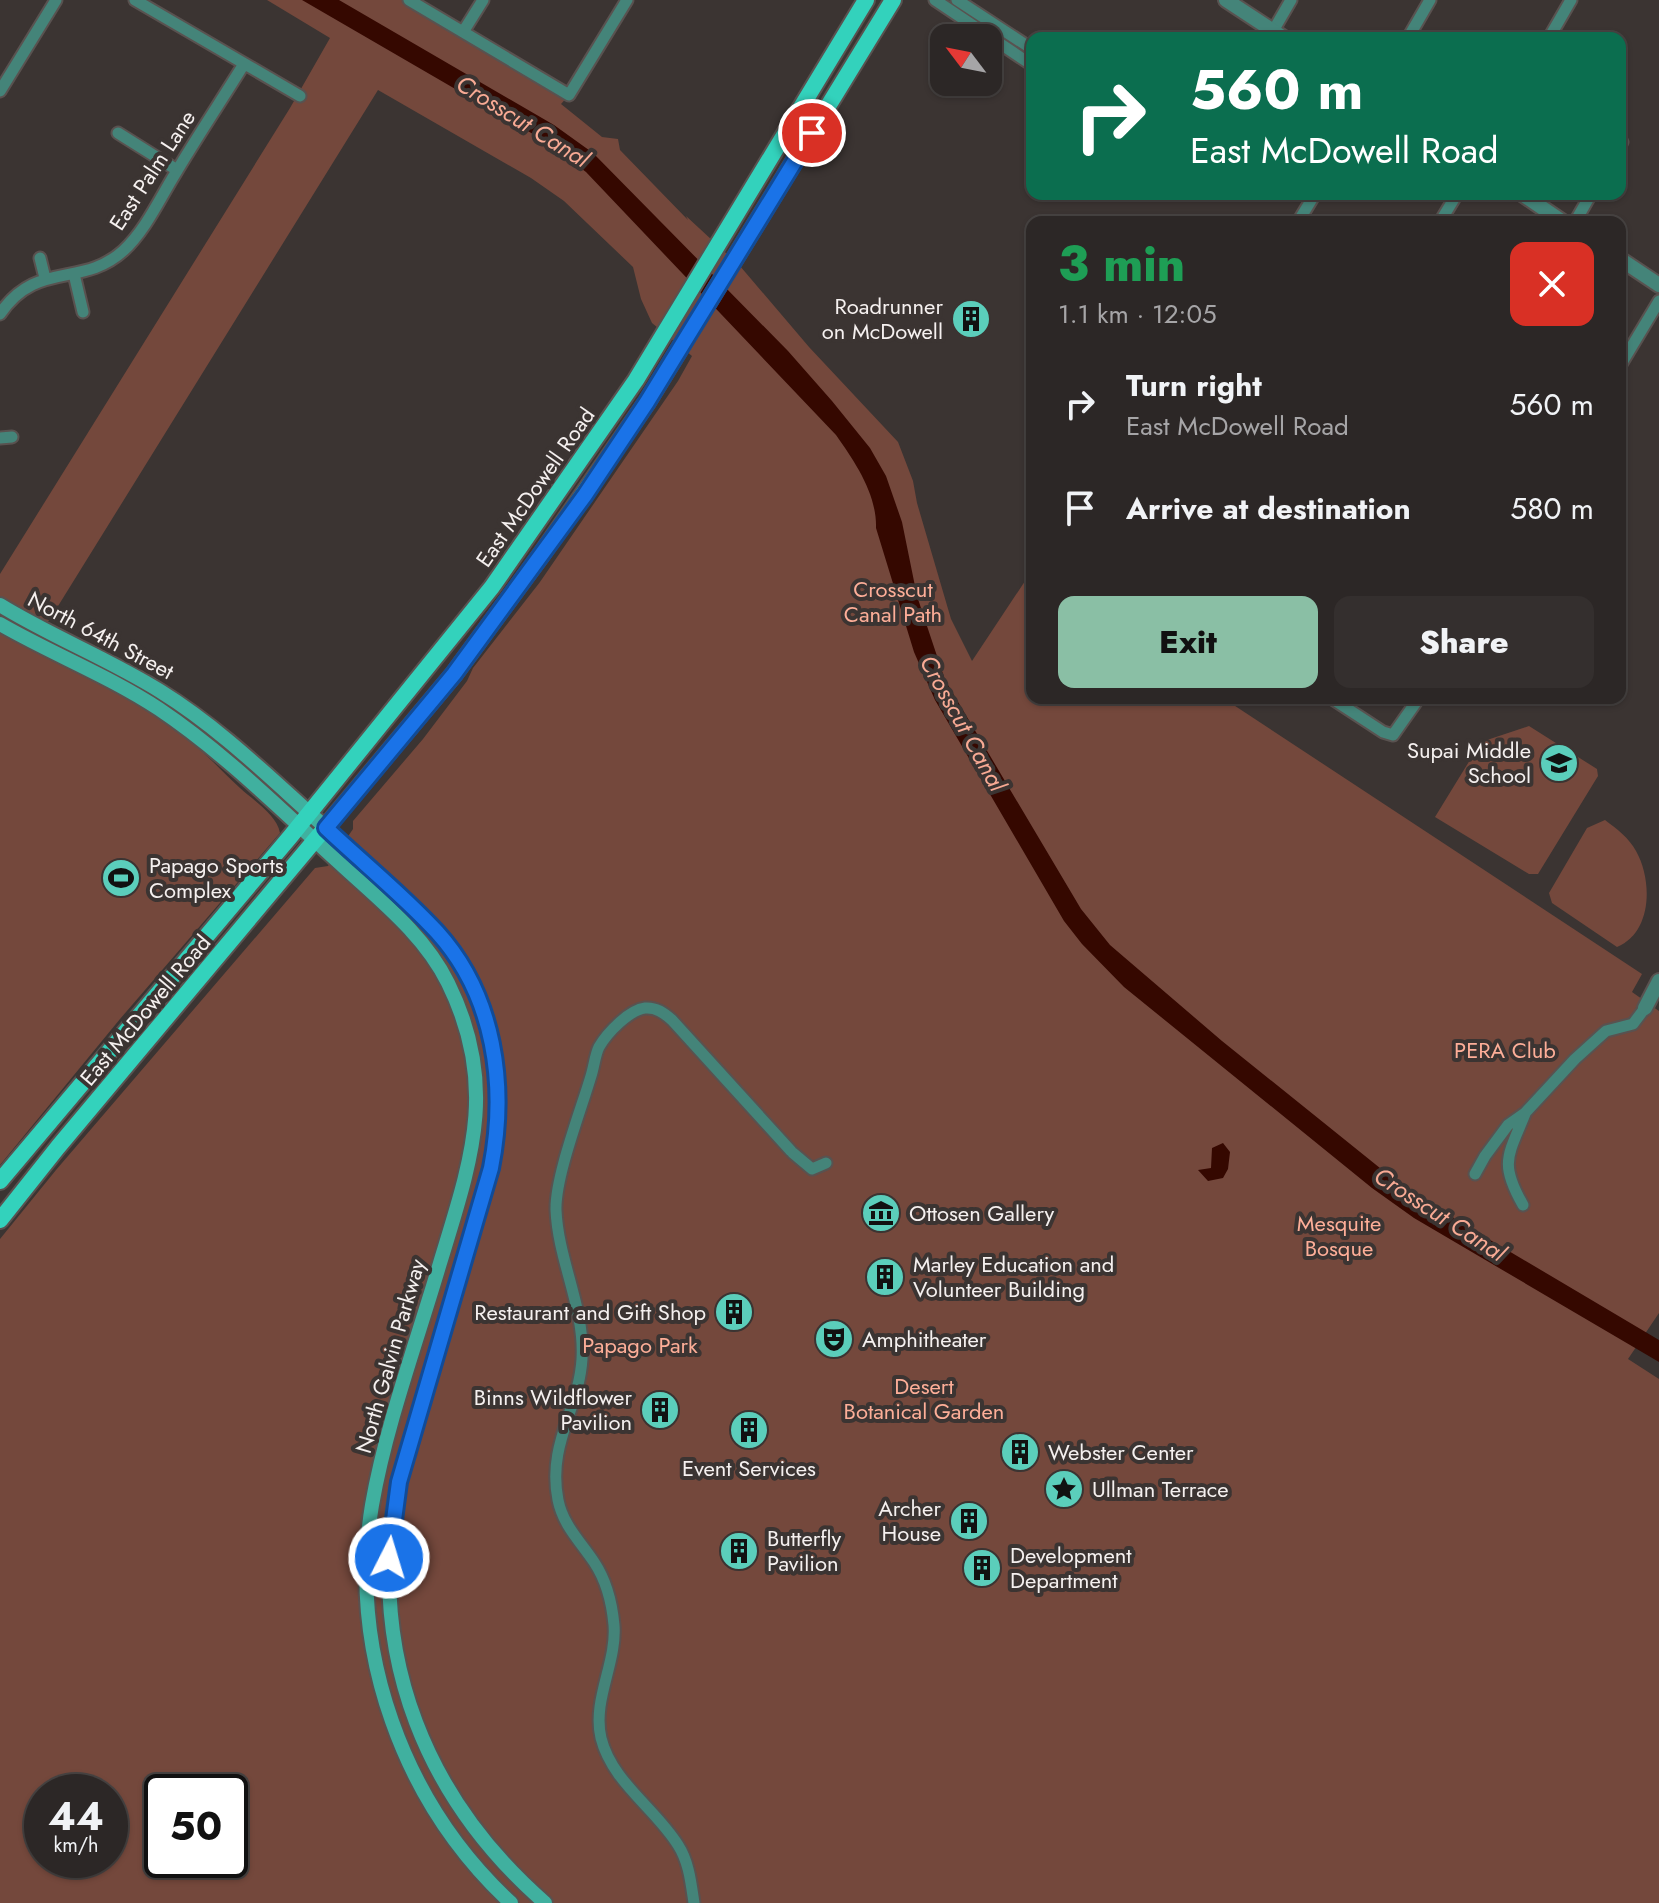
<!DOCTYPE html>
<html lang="en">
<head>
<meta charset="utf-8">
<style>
	body { margin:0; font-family:Jost,sans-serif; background:#342f2e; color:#f1f3f6; height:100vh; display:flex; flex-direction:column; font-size:30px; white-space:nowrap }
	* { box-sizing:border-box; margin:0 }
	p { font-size:26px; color:#a6a5a7 }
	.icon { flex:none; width:44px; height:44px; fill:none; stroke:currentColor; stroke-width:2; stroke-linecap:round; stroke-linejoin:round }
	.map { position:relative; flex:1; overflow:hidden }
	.drawer { position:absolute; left:1026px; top:216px; width:600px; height:488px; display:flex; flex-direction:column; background:#2c2726; border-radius:16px; box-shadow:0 2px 6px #0004,0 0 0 2px #484443 }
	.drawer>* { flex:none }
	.hud { position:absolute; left:1026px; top:32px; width:600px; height:168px; border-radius:16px; box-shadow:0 2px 6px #0004,0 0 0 2px #484443; background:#0b6e4f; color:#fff; overflow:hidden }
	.needle { width:52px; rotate:302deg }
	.tools { position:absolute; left:930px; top:24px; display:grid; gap:16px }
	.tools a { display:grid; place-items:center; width:72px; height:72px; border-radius:16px; background:#2c2726; box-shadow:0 2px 6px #0004,0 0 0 2px #484443; font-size:40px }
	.speed { position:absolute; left:24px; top:1774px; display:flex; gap:16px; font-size:40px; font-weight:700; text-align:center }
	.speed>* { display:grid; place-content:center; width:104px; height:104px; border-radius:50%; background:#2c2726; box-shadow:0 2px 6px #0004,0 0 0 2px #484443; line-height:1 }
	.speed small { font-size:20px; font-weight:400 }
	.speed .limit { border:4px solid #111; border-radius:12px; background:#fff; color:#111 }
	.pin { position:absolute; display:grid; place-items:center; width:68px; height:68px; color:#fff; margin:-34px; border:4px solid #fff; border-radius:50%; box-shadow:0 2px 8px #0007 }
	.me { position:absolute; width:88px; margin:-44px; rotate:5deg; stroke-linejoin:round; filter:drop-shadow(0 0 6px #0008) }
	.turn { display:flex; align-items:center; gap:28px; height:168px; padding:0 32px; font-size:36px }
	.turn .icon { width:104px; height:104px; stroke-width:2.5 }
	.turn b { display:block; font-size:56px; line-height:68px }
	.round { display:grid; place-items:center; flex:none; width:84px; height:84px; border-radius:16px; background:#342f2e }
	.headline { display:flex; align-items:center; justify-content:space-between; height:136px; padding:0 32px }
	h1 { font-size:48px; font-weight:800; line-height:60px; color:#1e9e55 }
	.action { display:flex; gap:16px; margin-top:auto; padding:16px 32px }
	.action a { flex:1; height:92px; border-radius:16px; background:#8abfa5; color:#111; font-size:32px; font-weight:800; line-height:92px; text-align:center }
	.action a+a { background:#342f2e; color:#f1f3f6 }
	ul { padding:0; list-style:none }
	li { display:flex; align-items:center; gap:24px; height:104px; padding:0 32px }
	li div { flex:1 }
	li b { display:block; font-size:30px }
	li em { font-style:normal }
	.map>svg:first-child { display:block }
	.green { fill:#74483c; fill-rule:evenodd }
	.water { fill:#350800 }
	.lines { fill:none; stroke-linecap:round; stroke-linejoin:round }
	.minor-casing { stroke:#595250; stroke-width:15 }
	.tertiary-casing { stroke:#595250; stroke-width:18 }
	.secondary-casing { stroke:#595250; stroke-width:18 }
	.primary-casing { stroke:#595250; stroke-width:20 }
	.minor { stroke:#448479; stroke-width:11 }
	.tertiary { stroke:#448479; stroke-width:14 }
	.secondary { stroke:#40b09f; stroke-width:14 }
	.primary { stroke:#33d2bc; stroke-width:16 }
	.route-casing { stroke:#114b97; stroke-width:20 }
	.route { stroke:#1a73e8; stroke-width:14 }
	.labels { text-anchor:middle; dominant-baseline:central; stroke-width:8; stroke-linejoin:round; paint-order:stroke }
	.street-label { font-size:22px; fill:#f5f0ef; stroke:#3b3432 }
	.poi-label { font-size:22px; fill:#f5f0ef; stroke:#3b3432; text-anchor:start }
	.park-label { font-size:22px; fill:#fdae98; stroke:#3b3432 }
	.water-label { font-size:24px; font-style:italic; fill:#f8aa94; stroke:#3b3432 }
</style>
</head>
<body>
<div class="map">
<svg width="1659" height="1903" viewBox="0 0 1659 1903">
	<rect width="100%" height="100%" fill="#3b3432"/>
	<path class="green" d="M 267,0 L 409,0 L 569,95 L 561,104 L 602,137 L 618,139 L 620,150 L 688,220 L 686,216 L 740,266 L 809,347 L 898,442 L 913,481 L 917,503 L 951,619 L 972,661 L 1031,572 L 1032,698 L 1223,698 L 1642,974 L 1632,992 L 1659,1011 L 1659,1313 L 1628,1359 L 1659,1379 L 1659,1903 L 0,1903 L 0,1239 L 56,1170 L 315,868 L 328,866 L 353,829 L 353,821 L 423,739 L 467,681 L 473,668 L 540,582 L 678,381 L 692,356 L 652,323 L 641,299 L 633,267 L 564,201 L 531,178 L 378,90 L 50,619 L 26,647 C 69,671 115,689 157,715 C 190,736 212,762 240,788 C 253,800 277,815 280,833 L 120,1019 L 0,1165 L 0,574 L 290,108 L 330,38 ZM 42,1792 L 110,1792 L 110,1860 L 42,1860 ZM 162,1792 L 230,1792 L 230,1860 L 162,1860 Z
		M 1529,726 L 1597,769 L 1598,776 L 1538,874 L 1529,874 L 1435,817 L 1481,742 Z
		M 1605,820 C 1617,829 1629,838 1636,851 C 1653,881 1652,933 1617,947 L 1552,903 L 1549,893 L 1587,828 Z"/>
	<path class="water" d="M 302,0 L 339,0 L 554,125 L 593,153 L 788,351 L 832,401 L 870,448 L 886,476 L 902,522 L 917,596 L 945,680 L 1081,909 L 1110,945 L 1222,1041 L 1411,1193 L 1659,1340 L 1659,1362 L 1414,1218 L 1372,1188 L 1124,987 L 1082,944 L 1064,921 L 935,700 L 914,652 L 876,528 C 877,494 855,462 836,435 L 586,172 L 545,141 Z
		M 1223,1143 L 1230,1152 L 1228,1169 L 1223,1178 L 1208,1181 L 1198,1170 L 1211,1168 L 1212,1148 Z"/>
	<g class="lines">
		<g class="minor-casing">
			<path id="minor" d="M 135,0 L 300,96
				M 409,0 L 569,95 L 627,0
				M 935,0 L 1032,65
				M 957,0 L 1032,49
				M 1273,31 L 1291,0
				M 463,32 L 483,0
				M 1408,38 L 1430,0
				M 1549,38 L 1571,0
				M 0,91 L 56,0
				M 118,133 L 177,170
				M 1620,146 L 1622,142
				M 1298,222 L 1315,194
				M 1440,222 L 1457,194
				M 1575,222 L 1591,194
				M 40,258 L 45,278
				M 74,274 L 83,312
				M 0,314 C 36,260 82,288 123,251 C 145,231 159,200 175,174 C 197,137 221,101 244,64
				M 1620,366 L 1659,301
				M 0,438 L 12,437
				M 1331,698 L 1383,732 L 1393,735 L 1419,698
				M 793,1153 L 812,1169 L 826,1163
				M 1475,1174 L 1485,1156 L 1508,1125 L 1525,1113 L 1575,1059 L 1606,1031 L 1633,1024 L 1645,1008
				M 1523,1205 C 1499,1163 1508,1156 1525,1114
				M 694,1903 C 691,1883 689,1862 678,1845 C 655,1808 612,1782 601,1738 C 592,1700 617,1663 614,1625 C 612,1603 606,1580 594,1562 C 580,1541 563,1525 558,1500 C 547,1444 579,1409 582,1359 C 585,1308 558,1260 556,1210 C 555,1177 581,1110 591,1076 C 594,1067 595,1055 599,1047 C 607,1033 629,1010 645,1008 C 656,1007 664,1013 672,1020 L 791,1151"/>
		</g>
		<g class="tertiary-casing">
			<path id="tertiary" d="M 1226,0 L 1284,38
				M 1522,194 L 1563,222
				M 1620,259 L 1659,285
				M 1645,1008 L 1659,981"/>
		</g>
		<g class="secondary-casing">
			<path id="secondary" d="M 0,605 C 52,637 109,659 160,691 C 218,727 265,773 315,818 C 339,839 363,861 386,883 C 407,902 430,921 446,944 C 501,1016 509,1100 486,1186 C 466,1254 446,1322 426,1390 C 415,1426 401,1463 395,1501 C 370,1659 426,1799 545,1903
				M 0,624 C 52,654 109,676 159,709 C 226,754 284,813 344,867 C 381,901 425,936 448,983 C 499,1086 471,1161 440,1263 C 417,1341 386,1425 372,1505 C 348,1651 403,1803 511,1903"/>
		</g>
		<g class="primary-casing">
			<path id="primary" d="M 0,1181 L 290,837 L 492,587 L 636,380 L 866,0
				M 0,1220 L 58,1147 L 454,674 L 541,555 L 647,402 L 893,0"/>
		</g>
		<use href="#minor" class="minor"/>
		<use href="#tertiary" class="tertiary"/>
		<use href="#secondary" class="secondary"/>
		<use href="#primary" class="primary"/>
	</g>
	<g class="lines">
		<g class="route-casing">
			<path id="route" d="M 389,1558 L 399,1482 L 491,1168 C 507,1086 495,996 437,932 C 403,895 363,863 326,828 L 454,674 L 585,495 L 647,402 L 812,133"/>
		</g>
		<use href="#route" class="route"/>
	</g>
	<defs>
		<g id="building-disc" transform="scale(2)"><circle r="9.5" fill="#5bcebb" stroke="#3b3432"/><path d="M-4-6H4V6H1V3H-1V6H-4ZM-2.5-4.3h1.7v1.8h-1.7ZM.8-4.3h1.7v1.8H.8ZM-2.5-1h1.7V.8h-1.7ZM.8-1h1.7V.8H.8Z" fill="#111"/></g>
		<g id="school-disc" transform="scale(2)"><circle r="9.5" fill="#5bcebb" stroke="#3b3432"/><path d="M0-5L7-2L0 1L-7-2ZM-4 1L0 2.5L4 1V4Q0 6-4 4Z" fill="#111"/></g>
		<g id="stadium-disc" transform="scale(2)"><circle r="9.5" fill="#5bcebb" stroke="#3b3432"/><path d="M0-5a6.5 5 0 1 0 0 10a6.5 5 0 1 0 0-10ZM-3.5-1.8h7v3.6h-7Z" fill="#111"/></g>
		<g id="museum-disc" transform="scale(2)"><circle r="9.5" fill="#5bcebb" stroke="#3b3432"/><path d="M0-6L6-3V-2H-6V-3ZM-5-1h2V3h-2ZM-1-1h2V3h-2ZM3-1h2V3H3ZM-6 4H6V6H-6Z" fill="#111"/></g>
		<g id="theatre-disc" transform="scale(2)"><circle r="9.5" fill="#5bcebb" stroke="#3b3432"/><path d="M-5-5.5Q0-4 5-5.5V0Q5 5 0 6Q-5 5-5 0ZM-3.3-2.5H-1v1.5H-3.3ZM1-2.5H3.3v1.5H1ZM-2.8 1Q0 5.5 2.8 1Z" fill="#111"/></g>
		<g id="sight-disc" transform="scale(2)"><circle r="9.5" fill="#5bcebb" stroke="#3b3432"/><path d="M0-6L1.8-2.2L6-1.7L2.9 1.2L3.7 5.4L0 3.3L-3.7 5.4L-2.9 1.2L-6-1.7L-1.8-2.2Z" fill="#111"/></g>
	</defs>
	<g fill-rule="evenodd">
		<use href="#building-disc" x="971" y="319"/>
		<use href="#school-disc" x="1559" y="763"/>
		<use href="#stadium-disc" x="121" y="878"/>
		<use href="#museum-disc" x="881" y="1213"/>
		<use href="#building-disc" x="885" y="1277"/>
		<use href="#building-disc" x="734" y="1312"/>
		<use href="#theatre-disc" x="834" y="1339"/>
		<use href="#building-disc" x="660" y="1410"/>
		<use href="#building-disc" x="749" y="1430"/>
		<use href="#building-disc" x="1020" y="1452"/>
		<use href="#sight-disc" x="1064" y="1489"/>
		<use href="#building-disc" x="969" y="1521"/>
		<use href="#building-disc" x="739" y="1551"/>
		<use href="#building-disc" x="982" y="1568"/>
	</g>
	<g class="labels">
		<g class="street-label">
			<text transform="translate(152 170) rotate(-57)">East Palm Lane</text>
			<text transform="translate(535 487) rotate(-55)">East McDowell Road</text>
			<text transform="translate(101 635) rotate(28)">North 64th Street</text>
			<text transform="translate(145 1010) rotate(-50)">East McDowell Road</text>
			<text transform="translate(390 1356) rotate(-74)">North Galvin Parkway</text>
		</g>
		<g class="poi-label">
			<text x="943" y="306" text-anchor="end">Roadrunner<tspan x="943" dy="25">on McDowell</tspan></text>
			<text x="1531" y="750" text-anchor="end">Supai Middle<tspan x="1531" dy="25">School</tspan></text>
			<text x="149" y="865">Papago Sports<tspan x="149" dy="25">Complex</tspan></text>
			<text x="909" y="1213">Ottosen Gallery</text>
			<text x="913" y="1264">Marley Education and<tspan x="913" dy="25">Volunteer Building</tspan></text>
			<text x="706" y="1312" text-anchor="end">Restaurant and Gift Shop</text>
			<text x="862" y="1339">Amphitheater</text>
			<text x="632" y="1397" text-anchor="end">Binns Wildflower<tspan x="632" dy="25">Pavilion</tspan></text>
			<text x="1048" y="1452">Webster Center</text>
			<text x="749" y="1468" text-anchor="middle">Event Services</text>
			<text x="1092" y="1489">Ullman Terrace</text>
			<text x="941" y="1508" text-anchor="end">Archer<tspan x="941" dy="25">House</tspan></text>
			<text x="767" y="1538">Butterfly<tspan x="767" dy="25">Pavilion</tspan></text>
			<text x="1010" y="1555">Development<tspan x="1010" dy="25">Department</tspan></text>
		</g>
		<g class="park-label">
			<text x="893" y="589">Crosscut<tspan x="893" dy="25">Canal Path</tspan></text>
			<text x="1505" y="1050">PERA Club</text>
			<text x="1339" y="1223">Mesquite<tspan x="1339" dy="25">Bosque</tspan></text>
			<text x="640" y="1345">Papago Park</text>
			<text x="924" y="1386">Desert<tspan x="924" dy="25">Botanical Garden</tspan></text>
		</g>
		<g class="water-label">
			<text transform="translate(523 121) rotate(32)">Crosscut Canal</text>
			<text transform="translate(963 723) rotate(61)">Crosscut Canal</text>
			<text transform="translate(1440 1214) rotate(33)">Crosscut Canal</text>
		</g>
	</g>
</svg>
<div class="tools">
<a><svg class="needle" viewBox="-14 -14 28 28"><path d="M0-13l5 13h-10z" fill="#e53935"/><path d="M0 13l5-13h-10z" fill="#a6a5a7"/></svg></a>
</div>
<div class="speed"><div>44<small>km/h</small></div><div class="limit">50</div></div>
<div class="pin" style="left:812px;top:133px;background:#d93025"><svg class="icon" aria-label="arrive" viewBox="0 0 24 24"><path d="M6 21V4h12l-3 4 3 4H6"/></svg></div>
<svg class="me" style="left:389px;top:1558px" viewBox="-20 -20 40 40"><circle r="17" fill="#1a73e8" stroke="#fff" stroke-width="3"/><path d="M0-11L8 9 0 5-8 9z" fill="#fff"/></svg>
<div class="hud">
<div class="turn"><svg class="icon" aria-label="right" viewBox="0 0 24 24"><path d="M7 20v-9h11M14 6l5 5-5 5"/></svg><div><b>560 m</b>East McDowell Road</div></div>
</div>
<section class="drawer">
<div class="headline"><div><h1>3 min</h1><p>1.1 km · 12:05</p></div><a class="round" style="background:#d93025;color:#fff"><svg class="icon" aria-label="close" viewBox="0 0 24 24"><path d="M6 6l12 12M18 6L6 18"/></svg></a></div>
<ul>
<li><svg class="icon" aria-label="right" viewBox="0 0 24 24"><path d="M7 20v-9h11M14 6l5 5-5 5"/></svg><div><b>Turn right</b><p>East McDowell Road</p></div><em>560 m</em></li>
<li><svg class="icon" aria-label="arrive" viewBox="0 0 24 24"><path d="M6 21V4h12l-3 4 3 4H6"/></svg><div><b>Arrive at destination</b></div><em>580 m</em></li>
</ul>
<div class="action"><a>Exit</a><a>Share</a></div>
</section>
</div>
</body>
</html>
